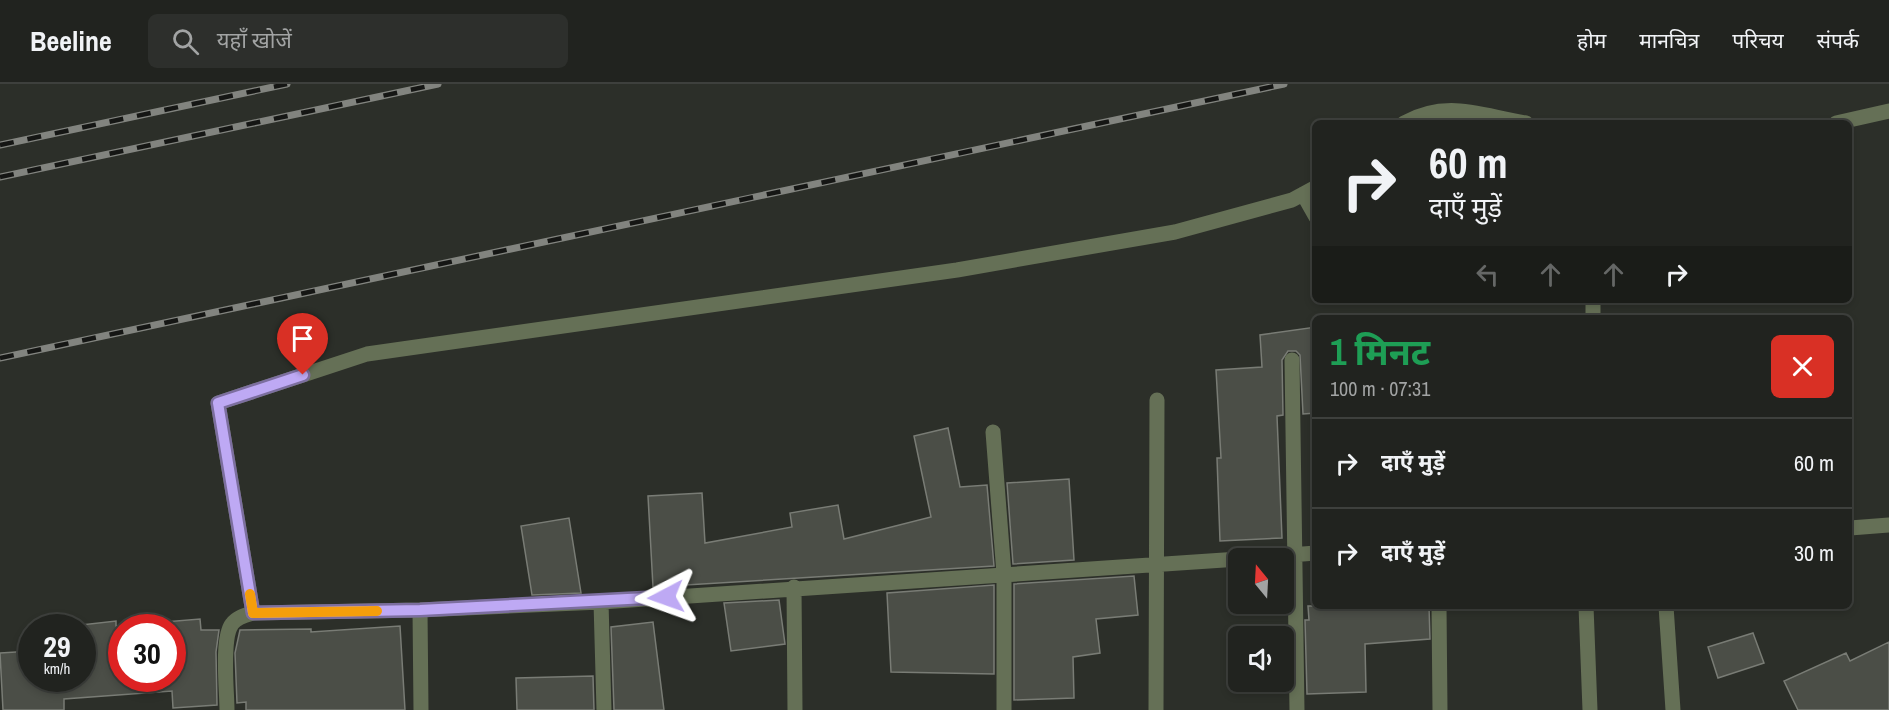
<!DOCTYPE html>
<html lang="hi">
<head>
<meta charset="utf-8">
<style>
	body { margin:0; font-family:"Archivo Narrow","Noto Sans Devanagari",sans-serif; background:#2d2f2c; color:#f1f3f6; height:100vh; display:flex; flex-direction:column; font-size:22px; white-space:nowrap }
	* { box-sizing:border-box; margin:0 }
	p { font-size:20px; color:#a2a4a4 }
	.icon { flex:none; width:33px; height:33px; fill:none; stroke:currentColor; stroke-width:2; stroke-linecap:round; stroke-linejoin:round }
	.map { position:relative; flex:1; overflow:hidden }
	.side { position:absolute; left:1312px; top:231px; width:540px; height:294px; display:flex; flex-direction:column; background:#21231f; border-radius:9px; box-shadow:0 3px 9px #0003,0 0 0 2px #3e403d }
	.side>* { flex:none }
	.hud { position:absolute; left:1312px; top:36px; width:540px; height:183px; border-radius:9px; box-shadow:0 3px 9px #0003,0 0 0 2px #3e403d; background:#21231f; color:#f1f3f6; overflow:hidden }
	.needle { width:39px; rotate:342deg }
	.fabs { position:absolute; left:1228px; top:464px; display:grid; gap:12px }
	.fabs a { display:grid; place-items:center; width:66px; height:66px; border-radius:9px; background:#21231f; box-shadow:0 3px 9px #0003,0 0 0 2px #3e403d; font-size:30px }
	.speed { position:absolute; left:18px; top:530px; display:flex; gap:12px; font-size:30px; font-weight:700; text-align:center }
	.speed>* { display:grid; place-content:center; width:78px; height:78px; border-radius:50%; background:#21231f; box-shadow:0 3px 9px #0003,0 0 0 2px #3e403d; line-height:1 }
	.speed small { font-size:15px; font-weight:400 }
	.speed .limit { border:9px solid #d22; background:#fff; color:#111 }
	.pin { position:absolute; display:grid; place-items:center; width:51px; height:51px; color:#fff; margin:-62px -26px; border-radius:50% 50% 50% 0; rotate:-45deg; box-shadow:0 0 6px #0007 }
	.pin .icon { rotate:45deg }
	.me { position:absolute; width:66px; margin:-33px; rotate:266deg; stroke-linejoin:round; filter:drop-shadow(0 0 4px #0008) }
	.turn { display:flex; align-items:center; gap:21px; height:126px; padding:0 18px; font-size:27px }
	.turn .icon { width:78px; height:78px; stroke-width:2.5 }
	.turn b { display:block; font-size:42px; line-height:51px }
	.lanes { display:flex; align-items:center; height:57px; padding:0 18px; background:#0003; justify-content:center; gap:30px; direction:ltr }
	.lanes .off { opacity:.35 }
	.round { display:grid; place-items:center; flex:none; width:63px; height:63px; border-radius:9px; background:#2d2f2c }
	.summary { display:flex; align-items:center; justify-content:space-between; height:102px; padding:0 18px }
	h1 { font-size:36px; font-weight:700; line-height:45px; color:#1e9e55 }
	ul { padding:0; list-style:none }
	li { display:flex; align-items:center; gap:18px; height:90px; padding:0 18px; border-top:2px solid #3e403d }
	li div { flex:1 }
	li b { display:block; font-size:22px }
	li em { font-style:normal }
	header { display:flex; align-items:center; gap:36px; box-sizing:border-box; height:84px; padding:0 30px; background:#21231f; border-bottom:2px solid #3e403d }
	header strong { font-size:28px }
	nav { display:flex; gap:33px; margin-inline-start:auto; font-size:21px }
	.search { width:420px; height:54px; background:#2d2f2c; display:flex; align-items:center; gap:15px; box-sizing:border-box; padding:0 21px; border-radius:9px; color:#a2a4a4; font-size:22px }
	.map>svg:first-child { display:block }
	.building { fill:#4b4e47; stroke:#797c75; stroke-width:1.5; fill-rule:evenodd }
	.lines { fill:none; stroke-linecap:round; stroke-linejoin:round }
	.minor { stroke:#657056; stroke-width:15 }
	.rail-casing { stroke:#82847f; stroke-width:7 }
	.rail { stroke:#151614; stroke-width:4.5; stroke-dasharray:14; stroke-linecap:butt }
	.route-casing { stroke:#7c6e9f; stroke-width:15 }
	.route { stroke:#bea9f4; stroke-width:10 }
	.slow { stroke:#f59e0b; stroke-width:10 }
</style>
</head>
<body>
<header>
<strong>Beeline</strong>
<div class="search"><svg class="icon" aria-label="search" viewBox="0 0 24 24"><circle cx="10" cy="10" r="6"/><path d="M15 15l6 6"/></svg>यहाँ खोजें</div>
<nav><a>होम</a><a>मानचित्र</a><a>परिचय</a><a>संपर्क</a></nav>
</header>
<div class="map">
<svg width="1889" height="626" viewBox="0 0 1889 626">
	<rect width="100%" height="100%" fill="#2c2f29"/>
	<path class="building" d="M 1316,243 L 1316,329 L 1303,330 L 1300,271 L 1296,267 L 1288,267 L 1282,276 L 1283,331 L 1277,332 L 1282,454 L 1220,457 L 1217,374 L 1221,374 L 1216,286 L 1262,283 L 1260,251 Z
		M 948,344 L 960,403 L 987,401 L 994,482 L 653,503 L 648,412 L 702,409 L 705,459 L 792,443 L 790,429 L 838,421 L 844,455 L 931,433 L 914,352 Z
		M 1069,395 L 1074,476 L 1013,480 L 1007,399 Z
		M 569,434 L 581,509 L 532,511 L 521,442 Z
		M 1134,492 L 1138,531 L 1096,535 L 1100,569 L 1073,573 L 1074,614 L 1014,616 L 1014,500 Z
		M 994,501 L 994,590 L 891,588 L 887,509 Z
		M 779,516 L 785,560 L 731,567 L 724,519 Z
		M 1308,522 L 1429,522 L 1430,555 L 1365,560 L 1366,608 L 1307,610 L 1305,536 L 1309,536 Z
		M 200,535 L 201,546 L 219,546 L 216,568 L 217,621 L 173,624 L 172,607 L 64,615 L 64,626 L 3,626 L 0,569 L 32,567 L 32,594 L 82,594 L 82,543 L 72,542 L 116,537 L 116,542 ZM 122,543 L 172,543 L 172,594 L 122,594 Z
		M 653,538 L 664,626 L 614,626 L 611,543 Z
		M 400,542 L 405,626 L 246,626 L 246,618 L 237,619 L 235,569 L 240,546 L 311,545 L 311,548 Z
		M 1753,549 L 1764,579 L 1718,594 L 1708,563 Z
		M 1889,558 L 1889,626 L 1798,626 L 1784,597 L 1846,569 L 1850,577 Z
		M 593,592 L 594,626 L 517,626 L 516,594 Z"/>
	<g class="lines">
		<path class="minor" d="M 1404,39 C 1448,15 1481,32 1526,39
			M 1836,39 L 1889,27
			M 1303,110 L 1316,133
			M 1593,234 L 1593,216
			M 1292,276 L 1297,626
			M 993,348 L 1004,490 L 1004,626
			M 1850,444 L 1889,441
			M 1251,474 L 1316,469
			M 794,503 L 795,626
			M 601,518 L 604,626
			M 1439,522 L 1440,626
			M 1586,522 L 1590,626
			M 1666,522 L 1673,626
			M 420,526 L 421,626
			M 253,529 L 218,319 L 367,270 L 957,186 L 1175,148 L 1292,116 L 1316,103
			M 227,626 C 227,607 221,554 232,540 C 237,533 246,531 253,529 L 420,526 L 601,518 L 1239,475
			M 1156,626 L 1157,316"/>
		<g class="rail-casing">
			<path id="rail" d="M 0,61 L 287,0
				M 0,93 L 438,0
				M 0,274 L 1284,0"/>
		</g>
		<use href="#rail" class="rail"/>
	</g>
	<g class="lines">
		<g class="route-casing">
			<path id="route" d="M 303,291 L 218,319 L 253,529 L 420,526 L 666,513"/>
		</g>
		<use href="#route" class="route"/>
		<path class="slow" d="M 250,510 L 253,529 L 377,527"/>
	</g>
</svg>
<div class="fabs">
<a><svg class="needle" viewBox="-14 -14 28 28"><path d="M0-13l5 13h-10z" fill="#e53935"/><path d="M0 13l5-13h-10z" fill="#a2a4a4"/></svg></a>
<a><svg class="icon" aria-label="sound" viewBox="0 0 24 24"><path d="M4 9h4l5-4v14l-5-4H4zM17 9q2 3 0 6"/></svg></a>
</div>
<div class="speed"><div>29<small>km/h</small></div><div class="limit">30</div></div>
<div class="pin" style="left:303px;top:291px;background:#d93025"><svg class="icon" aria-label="arrive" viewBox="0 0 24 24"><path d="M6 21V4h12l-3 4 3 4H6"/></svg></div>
<svg class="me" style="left:666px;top:513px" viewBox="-20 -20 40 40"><path d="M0-17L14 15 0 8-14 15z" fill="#bea9f4" stroke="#fff" stroke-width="4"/></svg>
<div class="hud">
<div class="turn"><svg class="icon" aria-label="right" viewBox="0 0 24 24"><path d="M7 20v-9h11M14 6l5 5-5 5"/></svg><div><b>60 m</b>दाएँ मुड़ें</div></div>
<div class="lanes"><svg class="icon off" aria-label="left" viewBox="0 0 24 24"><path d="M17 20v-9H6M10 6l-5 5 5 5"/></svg><svg class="icon off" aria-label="ahead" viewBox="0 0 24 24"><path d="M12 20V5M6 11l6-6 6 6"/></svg><svg class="icon off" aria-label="ahead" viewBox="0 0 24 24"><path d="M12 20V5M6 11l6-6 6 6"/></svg><svg class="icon" aria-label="right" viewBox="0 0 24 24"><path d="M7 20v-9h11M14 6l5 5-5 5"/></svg></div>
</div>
<section class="side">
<div class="summary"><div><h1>1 मिनट</h1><p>100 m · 07:31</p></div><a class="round" style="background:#d93025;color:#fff"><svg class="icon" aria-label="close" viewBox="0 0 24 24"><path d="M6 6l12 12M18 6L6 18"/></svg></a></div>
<ul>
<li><svg class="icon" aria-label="right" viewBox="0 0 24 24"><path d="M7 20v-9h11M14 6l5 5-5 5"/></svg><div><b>दाएँ मुड़ें</b></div><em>60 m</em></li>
<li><svg class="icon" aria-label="right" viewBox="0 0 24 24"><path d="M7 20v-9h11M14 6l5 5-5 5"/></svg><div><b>दाएँ मुड़ें</b></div><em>30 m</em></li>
</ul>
</section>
</div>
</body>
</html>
